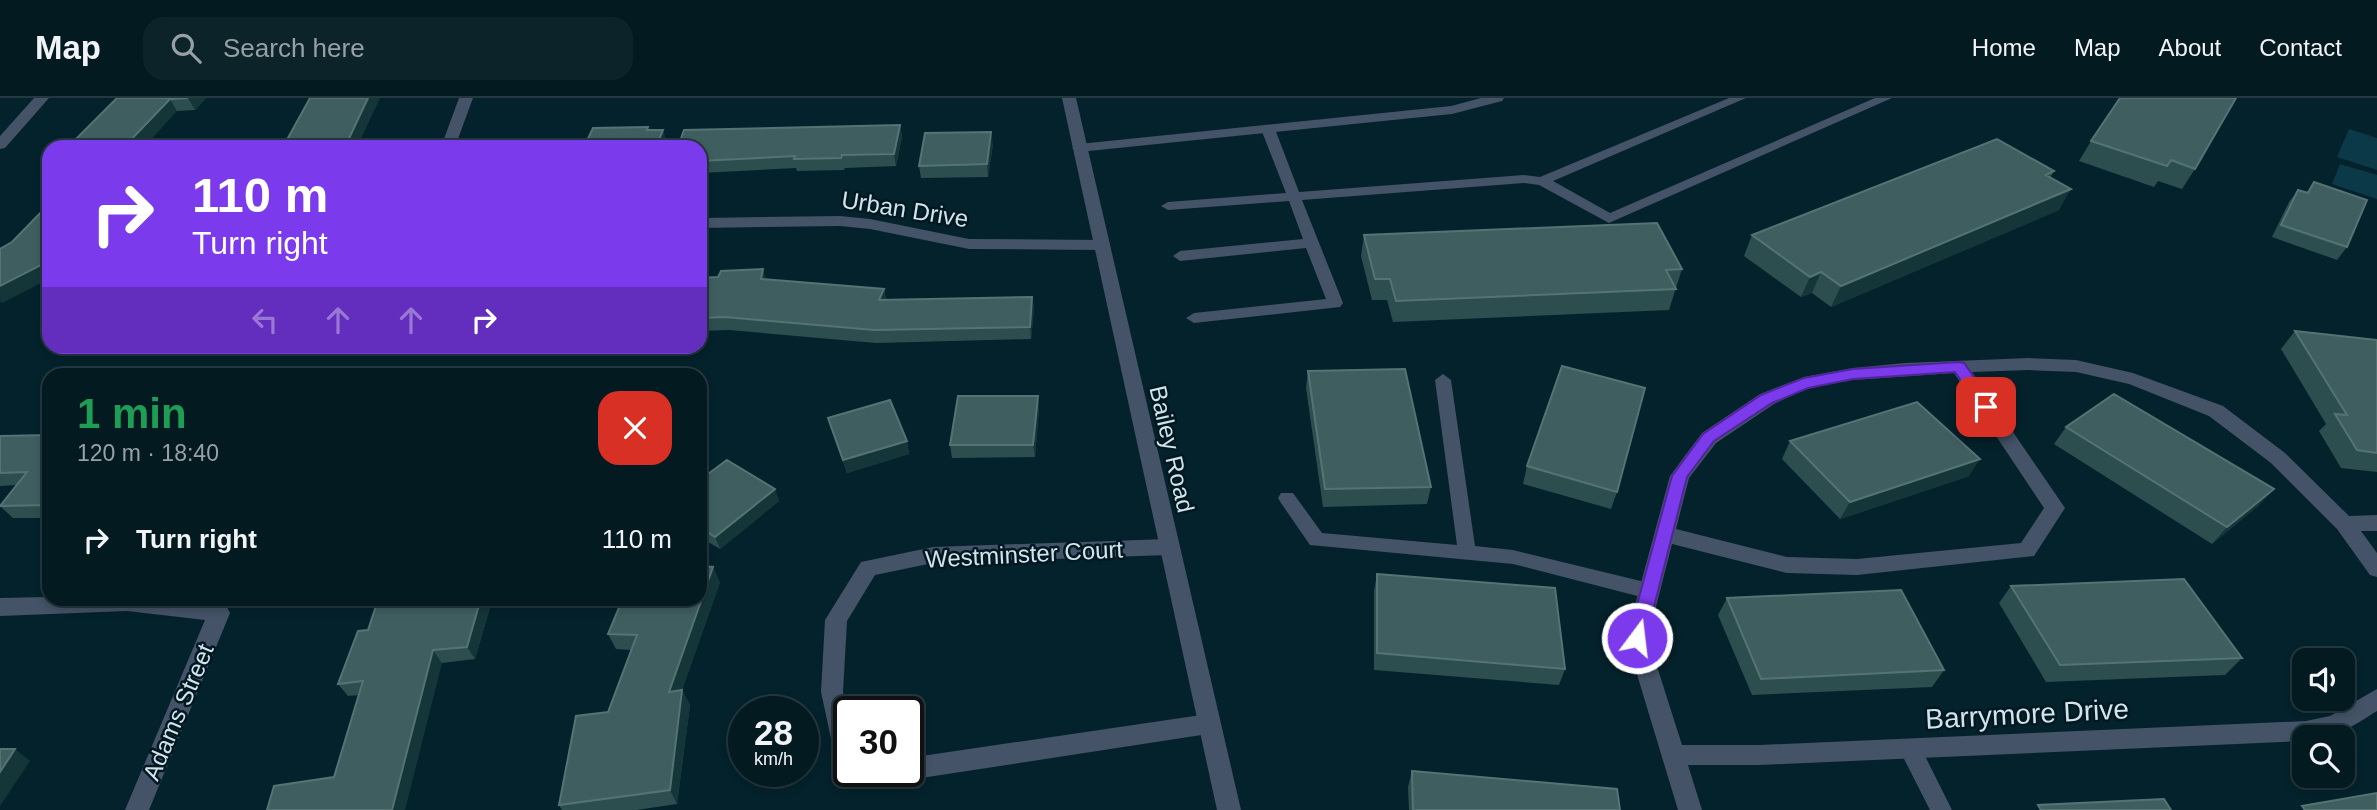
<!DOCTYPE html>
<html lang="en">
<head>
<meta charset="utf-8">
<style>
	body { margin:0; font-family:Arial,sans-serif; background:#0d232a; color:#f1f3f6; height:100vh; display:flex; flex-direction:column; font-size:26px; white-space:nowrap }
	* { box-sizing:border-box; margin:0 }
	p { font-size:23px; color:#97a1a5 }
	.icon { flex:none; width:38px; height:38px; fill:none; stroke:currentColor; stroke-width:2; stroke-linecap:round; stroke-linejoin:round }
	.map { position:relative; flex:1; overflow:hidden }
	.sheet { position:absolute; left:42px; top:270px; width:665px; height:238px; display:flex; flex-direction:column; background:#031a21; border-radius:21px; box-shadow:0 4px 10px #0003,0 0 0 2px #24383f }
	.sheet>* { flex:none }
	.banner { position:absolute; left:42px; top:42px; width:665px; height:214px; border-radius:21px; box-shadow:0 4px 10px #0003,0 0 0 2px #24383f; background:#7c3aed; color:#fff; overflow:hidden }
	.buttons { position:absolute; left:2292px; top:550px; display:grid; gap:14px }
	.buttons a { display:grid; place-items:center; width:63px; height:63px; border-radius:14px; background:#031a21; box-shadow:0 4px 10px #0003,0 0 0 2px #24383f; font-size:35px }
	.speed { position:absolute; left:728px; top:598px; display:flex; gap:14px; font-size:35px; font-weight:700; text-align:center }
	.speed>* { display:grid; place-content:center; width:91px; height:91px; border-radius:50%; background:#031a21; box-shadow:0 4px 10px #0003,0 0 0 2px #24383f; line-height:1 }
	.speed small { font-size:18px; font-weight:400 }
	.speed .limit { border:4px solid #111; border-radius:10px; background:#fff; color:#111 }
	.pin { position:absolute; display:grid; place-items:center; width:60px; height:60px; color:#fff; margin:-30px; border-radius:14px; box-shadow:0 4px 10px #0006 }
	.me { position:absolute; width:77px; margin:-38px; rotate:15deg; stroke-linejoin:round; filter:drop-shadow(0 0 5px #0008) }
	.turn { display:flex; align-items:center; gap:24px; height:147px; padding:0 35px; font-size:32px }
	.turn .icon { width:91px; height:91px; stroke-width:2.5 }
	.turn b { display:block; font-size:49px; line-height:60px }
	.lanes { display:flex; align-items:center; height:66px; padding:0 35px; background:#0003; justify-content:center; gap:35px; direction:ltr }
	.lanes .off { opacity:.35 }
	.round { display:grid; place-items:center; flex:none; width:74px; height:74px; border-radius:21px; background:#0d232a }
	.head { display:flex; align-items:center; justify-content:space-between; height:119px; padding:0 35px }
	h1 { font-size:42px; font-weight:600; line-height:52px; color:#1e9e55 }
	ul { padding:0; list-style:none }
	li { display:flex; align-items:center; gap:21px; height:105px; padding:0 35px }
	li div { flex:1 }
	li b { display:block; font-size:26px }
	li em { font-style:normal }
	header { display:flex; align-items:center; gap:42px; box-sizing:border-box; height:98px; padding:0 35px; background:#031a21; border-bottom:2px solid #24383f }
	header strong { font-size:33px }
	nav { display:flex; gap:38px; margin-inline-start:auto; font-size:24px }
	.search { width:490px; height:63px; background:#0d232a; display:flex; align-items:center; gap:18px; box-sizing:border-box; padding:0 24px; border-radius:21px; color:#97a1a5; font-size:26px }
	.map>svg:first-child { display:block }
	.green { fill:#0c3948 }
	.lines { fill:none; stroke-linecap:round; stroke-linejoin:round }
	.service { fill:#445367; fill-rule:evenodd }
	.minor { fill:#445367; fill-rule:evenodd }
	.tertiary { fill:#445367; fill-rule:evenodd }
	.wall { fill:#2d4e4e }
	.shaded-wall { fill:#153639 }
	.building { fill:#3f5e5f; stroke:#567374; stroke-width:2 }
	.route { fill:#7c3aed; stroke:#51269a; stroke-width:2 }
	.labels { text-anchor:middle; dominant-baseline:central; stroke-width:5; stroke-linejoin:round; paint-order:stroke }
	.street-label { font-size:24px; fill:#d3e3ea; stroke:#001822 }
	.near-street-label { font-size:28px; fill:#d3e3ea; stroke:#001822 }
</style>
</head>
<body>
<header>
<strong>Map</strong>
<div class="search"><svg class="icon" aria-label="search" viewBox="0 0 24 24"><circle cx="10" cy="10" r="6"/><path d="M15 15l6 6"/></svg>Search here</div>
<nav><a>Home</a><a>Map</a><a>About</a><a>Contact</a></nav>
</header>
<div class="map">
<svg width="2377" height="712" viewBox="0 0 2377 712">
	<rect width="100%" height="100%" fill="#04222c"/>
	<path class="green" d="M 2349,31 L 2377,40 L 2377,72 L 2337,59 Z
		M 2340,66 L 2377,77 L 2377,101 L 2332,86 Z"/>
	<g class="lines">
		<path class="service" d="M 1729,0 L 1746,0 L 1553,83 L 1610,115 L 1875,0 L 1892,0 L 1609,125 L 1539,87 L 1524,85 L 1302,102 L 1343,205 L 1340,209 L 1194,225 L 1186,220 L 1194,215 L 1326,201 L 1306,150 L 1180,163 L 1173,158 L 1180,153 L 1303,141 L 1289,103 L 1168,112 L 1161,108 L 1168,104 L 1286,95 L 1261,31 L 1263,28 L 1268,27 L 1275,31 L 1299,94 L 1524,77 L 1540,79 Z
			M 1443,276 L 1451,282 L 1475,448 L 1513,452 L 1649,485 L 1656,488 L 1659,493 L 1656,498 L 1649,501 L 1513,466 L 1310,447 L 1281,405 L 1278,400 L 1281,395 L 1293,395 L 1322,435 L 1457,447 L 1435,282 Z
			M 1910,642 L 1918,644 L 1952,712 L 1930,712 L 1899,651 L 1902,644 Z"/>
		<path class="minor" d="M 34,0 L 49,0 L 5,50 L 0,51 L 0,38 Z
			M 459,0 L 473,0 L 455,49 L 441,49 Z
			M 1481,0 L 1504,0 L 1502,3 L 1452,16 L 1079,54 L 1072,50 L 1079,46 L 1451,8 Z
			M 840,118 L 870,121 L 969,141 L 1101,142 L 1109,147 L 1101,152 L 969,151 L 870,131 L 840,128 L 700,130 L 700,120 Z
			M 2029,260 L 2076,262 L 2133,275 L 2223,308 L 2285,355 L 2349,418 L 2377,417 L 2377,433 L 2361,433 L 2377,455 L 2377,479 L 2370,477 L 2337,431 L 2271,365 L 2209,318 L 2129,286 L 2076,274 L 2029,272 L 1972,274 L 2065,410 L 2034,458 L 1857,477 L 1787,475 L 1672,446 L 1648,540 L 1682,647 L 1760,647 L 2306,623 L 2330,618 L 2377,591 L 2377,613 C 2350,630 2338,639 2305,639 L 2305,643 L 1760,667 L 1688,667 L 1702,712 L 1678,712 L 1626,540 L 1670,378 L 1702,335 L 1760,296 L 1804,279 L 1853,270 L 1905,265 ZM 1954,275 L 2044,410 L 2021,445 L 1857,461 L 1787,459 L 1676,431 L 1689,380 L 1716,345 L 1774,306 L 1808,290 L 1853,282 Z
			M 1168,441 L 1175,443 L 1178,449 L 1175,455 L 1168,457 L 933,465 L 875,477 L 847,523 L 843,594 L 849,622 L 849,664 L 835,659 L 821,594 L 825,522 L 861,464 L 933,449 Z
			M 49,499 L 170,500 L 219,506 L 227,509 L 230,515 L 149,712 L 125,712 L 205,522 L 127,513 L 0,518 L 0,500 Z
			M 1208,616 L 1216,619 L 1220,626 L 1216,633 L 1208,636 L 908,682 L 900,678 L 897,674 L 908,674 L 908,660 Z"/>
		<path class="tertiary" d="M 1062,0 L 1076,0 L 1241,712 L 1217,712 Z"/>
	</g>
	<path class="wall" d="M 117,0 L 206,0 L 195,12 L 177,13 Z
		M 2120,0 L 2195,71 L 2182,91 L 2158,83 L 2154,89 L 2079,63 L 2091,43 Z
		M 900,27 L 902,39 L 896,68 L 845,70 L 844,72 L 797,73 L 796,70 L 700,75 L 700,49 Z
		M 993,46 L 988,79 L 921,80 L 919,68 Z
		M 2054,73 L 2050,80 L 2059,112 L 1831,209 L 1812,195 L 1801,199 L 1744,158 L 1752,137 Z
		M 2314,84 L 2347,149 L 2337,162 L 2272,139 L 2289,104 L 2298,92 L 2306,95 Z
		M 1364,137 L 1682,171 L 1669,212 L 1393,224 L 1387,202 L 1372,202 L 1361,158 Z
		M 700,180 L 766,182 L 884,191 L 886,202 L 1032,199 L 1034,211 L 1031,241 L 876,245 L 729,232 L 700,233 Z
		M 2295,233 L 2377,242 L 2377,374 L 2341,370 L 2319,333 L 2326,326 L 2281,251 Z
		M 1308,273 L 1431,389 L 1427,406 L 1323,409 L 1306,290 Z
		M 1039,310 L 1035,359 L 952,360 L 950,347 Z
		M 828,320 L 907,343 L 909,356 L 847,375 Z
		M 2066,329 L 2274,391 L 2258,408 L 2212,446 L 2054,346 Z
		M 49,337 L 49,420 L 13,420 L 0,408 L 17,387 L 0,388 L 0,338 Z
		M 1790,343 L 1969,378 L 1840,421 L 1782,361 Z
		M 1527,368 L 1617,394 L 1611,411 L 1523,386 Z
		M 700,382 L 779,403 L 720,451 L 700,439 Z
		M 1377,476 L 1565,571 L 1559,587 L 1374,572 L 1374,493 Z
		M 720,484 L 682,592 L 690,607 L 677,706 L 636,712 L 562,712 L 559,707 L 608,614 L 631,552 L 616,551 L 608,536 Z
		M 2011,488 L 2242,560 L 2225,577 L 2046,584 L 1999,505 Z
		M 420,500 L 487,500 L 491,506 L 475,561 L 442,565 L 334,679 L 359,597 L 348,598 L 338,586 L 368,532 Z
		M 1727,500 L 1944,572 L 1932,589 L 1752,597 L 1718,517 Z
		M 1412,673 L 1620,712 L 1409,712 L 1408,689 Z"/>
	<path class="shaded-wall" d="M 188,0 L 206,0 L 195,12 Z
		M 368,0 L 380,0 L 357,49 L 345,49 Z
		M 170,1 L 177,13 L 144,49 L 124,49 Z
		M 900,27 L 902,39 L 896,68 L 894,56 Z
		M 663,32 L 667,44 L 665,49 L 656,49 Z
		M 991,34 L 993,46 L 988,79 L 987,66 Z
		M 2071,91 L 2059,112 L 1831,209 L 1841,188 Z
		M 49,163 L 49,181 L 2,205 L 0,203 L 0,188 Z
		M 763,171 L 767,184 L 761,181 Z
		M 1821,174 L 1812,195 L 1801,199 L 1810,179 Z
		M 884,191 L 887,204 L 879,202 Z
		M 1032,199 L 1034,211 L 1031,241 L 1030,229 Z
		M 1038,298 L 1039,310 L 1035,359 L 1033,347 Z
		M 907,343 L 909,356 L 847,375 L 843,362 Z
		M 1980,361 L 1969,378 L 1840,421 L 1850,404 Z
		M 775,391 L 779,403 L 720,451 L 715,439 Z
		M 2274,391 L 2258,408 L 2212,446 L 2227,429 Z
		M 713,469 L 720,484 L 676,609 L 669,594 Z
		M 481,500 L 487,500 L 491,506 L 475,561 L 467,549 Z
		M 433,552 L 442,565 L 405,712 L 392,712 Z
		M 682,592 L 690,607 L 677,706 L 670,692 Z
		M 15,651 L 30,663 L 0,708 L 0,674 Z"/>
	<path class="building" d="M 117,0 L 188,0 L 170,1 L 124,49 L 68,49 Z
		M 310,0 L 368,0 L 345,49 L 283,49 Z
		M 2120,0 L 2236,0 L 2195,71 L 2171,62 L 2167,68 L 2091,43 Z
		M 900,27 L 894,56 L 842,57 L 841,60 L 794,61 L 795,58 L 700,63 L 700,49 L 678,49 L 684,32 Z
		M 648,29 L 647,32 L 663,32 L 656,49 L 584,49 L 593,30 Z
		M 991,34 L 987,66 L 919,68 L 925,35 Z
		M 1997,41 L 2054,73 L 2046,77 L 2071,91 L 1841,188 L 1821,174 L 1810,179 L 1752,137 Z
		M 2314,84 L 2367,102 L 2347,149 L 2281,127 L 2298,92 L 2308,95 Z
		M 49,106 L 49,163 L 0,188 L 0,151 L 12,144 Z
		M 1657,125 L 1682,171 L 1666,172 L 1676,191 L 1396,203 L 1390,181 L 1375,181 L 1364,137 Z
		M 763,171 L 761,181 L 884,191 L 879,202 L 1032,199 L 1030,229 L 874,232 L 725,219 L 700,220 L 700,180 L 718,179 L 721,173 Z
		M 2295,233 L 2377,242 L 2377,355 L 2357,352 L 2335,316 L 2347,317 Z
		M 1562,268 L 1645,290 L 1617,394 L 1527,368 Z
		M 1405,271 L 1431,389 L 1325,391 L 1308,273 Z
		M 2114,296 L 2274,391 L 2227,429 L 2066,329 Z
		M 958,298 L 1038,298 L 1033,347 L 950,347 Z
		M 890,302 L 907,343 L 843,362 L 828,320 Z
		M 1917,304 L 1980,361 L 1850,404 L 1790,343 Z
		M 49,337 L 49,407 L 0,408 L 27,374 L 0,375 L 0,338 Z
		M 727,362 L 775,391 L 715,439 L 700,429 L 700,382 Z
		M 700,468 L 713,469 L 669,594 L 682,592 L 670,692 L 559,707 L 576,618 L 608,614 L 637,537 L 608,536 L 623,500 L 700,500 Z
		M 1377,476 L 1555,490 L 1565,571 L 1377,555 Z
		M 2184,481 L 2242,560 L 2060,567 L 2011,488 Z
		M 1901,492 L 1944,572 L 1761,581 L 1727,500 Z
		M 420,500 L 481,500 L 467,549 L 433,552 L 392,712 L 267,712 L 274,688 L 334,679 L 363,583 L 338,586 L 358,533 L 368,532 L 377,505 Z
		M 0,651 L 15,651 L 0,674 Z
		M 1412,673 L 1617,691 L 1620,712 L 1413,712 Z
		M 2377,695 L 2377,712 L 2305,712 L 2302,708 Z
		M 2164,701 L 2171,712 L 2041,712 L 2038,707 Z"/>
	<path class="route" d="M 1959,264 L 1964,265 L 1992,305 L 1994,309 L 1992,313 L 1981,313 L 1955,274 L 1853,281 L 1808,290 L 1772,305 L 1714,343 L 1687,379 L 1646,540 L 1644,545 L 1637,547 L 1631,545 L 1628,540 L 1672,378 L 1703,336 L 1761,297 L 1804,280 L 1853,271 Z"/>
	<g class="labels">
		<g class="street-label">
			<text transform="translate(905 111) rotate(9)">Urban Drive</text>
			<text transform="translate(1172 351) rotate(77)">Bailey Road</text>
			<text transform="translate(1024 456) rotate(-3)">Westminster Court</text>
			<text transform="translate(178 614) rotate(-67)">Adams Street</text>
		</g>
		<g class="near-street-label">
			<text transform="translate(2027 616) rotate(-3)">Barrymore Drive</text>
		</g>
	</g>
</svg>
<div class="buttons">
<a><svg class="icon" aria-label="sound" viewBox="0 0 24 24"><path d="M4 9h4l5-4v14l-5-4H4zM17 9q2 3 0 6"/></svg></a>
<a><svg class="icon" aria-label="search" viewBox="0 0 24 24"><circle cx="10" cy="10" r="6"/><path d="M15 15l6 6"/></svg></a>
</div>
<div class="speed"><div>28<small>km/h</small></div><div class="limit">30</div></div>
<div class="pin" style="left:1986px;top:309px;background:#d93025"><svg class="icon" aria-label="arrive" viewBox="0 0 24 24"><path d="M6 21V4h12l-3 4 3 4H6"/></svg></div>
<svg class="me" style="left:1637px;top:540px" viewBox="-20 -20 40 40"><circle r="17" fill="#7c3aed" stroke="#fff" stroke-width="3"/><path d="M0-11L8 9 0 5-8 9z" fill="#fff"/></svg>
<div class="banner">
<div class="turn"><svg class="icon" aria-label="right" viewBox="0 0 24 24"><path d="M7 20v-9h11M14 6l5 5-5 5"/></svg><div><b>110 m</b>Turn right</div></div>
<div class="lanes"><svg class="icon off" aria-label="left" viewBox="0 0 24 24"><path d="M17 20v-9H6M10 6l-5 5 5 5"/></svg><svg class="icon off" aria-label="ahead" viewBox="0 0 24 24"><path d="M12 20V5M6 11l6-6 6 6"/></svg><svg class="icon off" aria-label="ahead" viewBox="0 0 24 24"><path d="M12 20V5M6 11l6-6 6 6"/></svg><svg class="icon" aria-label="right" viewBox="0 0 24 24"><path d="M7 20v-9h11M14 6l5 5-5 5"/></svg></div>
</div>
<section class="sheet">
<div class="head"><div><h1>1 min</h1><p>120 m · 18:40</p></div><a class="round" style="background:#d93025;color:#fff"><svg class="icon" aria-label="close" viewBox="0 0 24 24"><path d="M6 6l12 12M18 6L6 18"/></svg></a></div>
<ul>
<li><svg class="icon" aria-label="right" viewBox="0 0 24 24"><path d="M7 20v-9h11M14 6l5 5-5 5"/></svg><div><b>Turn right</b></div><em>110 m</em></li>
</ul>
</section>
</div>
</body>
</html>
